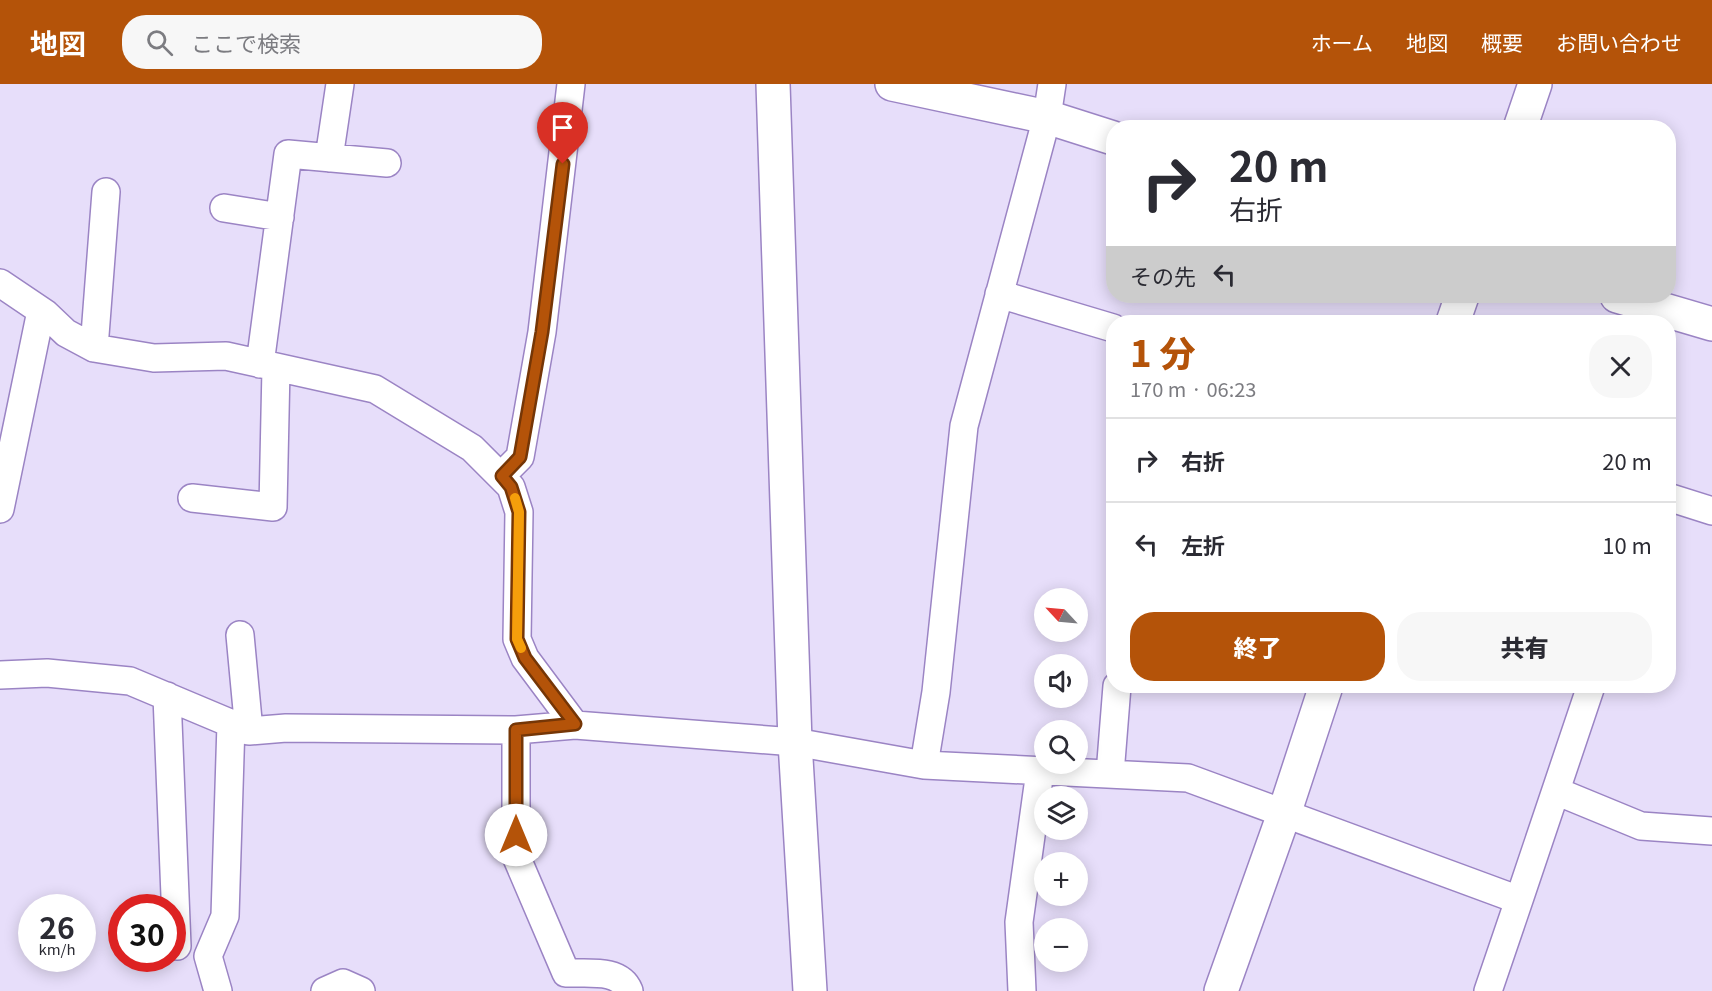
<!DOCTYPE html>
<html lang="ja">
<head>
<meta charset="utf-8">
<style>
	body { margin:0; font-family:Georgia,"Noto Sans JP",serif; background:#f7f7f7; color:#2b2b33; height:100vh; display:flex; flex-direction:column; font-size:22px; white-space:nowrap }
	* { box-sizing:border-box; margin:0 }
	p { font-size:20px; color:#7c7c81 }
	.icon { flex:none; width:33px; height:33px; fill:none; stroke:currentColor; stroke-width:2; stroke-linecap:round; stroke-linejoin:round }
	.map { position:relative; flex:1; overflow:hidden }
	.sheet { position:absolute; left:1106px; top:231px; width:570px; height:378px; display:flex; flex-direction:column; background:#fff; border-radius:24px; box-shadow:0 3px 15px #0003 }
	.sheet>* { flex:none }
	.top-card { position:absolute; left:1106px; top:36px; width:570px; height:183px; border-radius:24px; box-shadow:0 3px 15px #0003; background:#fff; color:#2b2b33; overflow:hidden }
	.needle { width:39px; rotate:296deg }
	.controls { position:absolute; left:1034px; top:504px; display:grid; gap:12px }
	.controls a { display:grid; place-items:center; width:54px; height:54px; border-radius:50%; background:#fff; box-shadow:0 3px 15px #0003; font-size:30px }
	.speed { position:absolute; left:18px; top:810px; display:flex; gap:12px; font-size:30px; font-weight:700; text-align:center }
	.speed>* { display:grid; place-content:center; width:78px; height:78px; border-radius:50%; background:#fff; box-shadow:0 3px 15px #0003; line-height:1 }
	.speed small { font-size:15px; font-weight:400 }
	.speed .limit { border:9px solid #d22; background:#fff; color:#111 }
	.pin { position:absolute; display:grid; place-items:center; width:51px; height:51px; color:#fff; margin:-62px -26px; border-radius:50% 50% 50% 0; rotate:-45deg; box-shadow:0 0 6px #0007 }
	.pin .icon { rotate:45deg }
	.me { position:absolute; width:66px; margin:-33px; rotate:0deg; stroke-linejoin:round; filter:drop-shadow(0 0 4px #0008) }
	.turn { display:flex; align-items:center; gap:21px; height:126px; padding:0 24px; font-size:27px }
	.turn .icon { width:78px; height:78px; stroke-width:2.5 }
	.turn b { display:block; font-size:42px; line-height:51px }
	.then { display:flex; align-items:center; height:57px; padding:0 24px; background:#0003; gap:12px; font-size:22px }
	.round { display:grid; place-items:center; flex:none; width:63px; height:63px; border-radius:24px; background:#f7f7f7 }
	.headline { display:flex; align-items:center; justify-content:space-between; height:102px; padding:0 24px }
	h1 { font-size:36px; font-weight:800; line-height:45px; color:#b45309 }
	.action { display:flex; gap:12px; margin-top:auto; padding:12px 24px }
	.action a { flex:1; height:69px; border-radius:24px; background:#b45309; color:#fff; font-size:24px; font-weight:800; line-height:69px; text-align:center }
	.action a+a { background:#f7f7f7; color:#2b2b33 }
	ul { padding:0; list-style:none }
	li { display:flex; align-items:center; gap:18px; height:84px; padding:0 24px; border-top:2px solid #e1e1e2 }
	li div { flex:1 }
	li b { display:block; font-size:22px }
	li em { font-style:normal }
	header { display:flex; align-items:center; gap:36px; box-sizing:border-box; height:84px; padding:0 30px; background:#b45309; color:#fff }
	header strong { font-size:28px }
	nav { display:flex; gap:33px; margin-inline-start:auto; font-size:21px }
	.search { width:420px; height:54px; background:#f7f7f7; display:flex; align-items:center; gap:15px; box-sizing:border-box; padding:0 21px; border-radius:24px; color:#7c7c81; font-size:22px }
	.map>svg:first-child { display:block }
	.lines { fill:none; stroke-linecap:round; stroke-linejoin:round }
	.street-casing { stroke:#9b84c4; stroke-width:30 }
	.secondary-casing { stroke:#9b84c4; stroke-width:36 }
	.street { stroke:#fff; stroke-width:27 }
	.secondary { stroke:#fff; stroke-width:33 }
	.route-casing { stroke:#753606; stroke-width:15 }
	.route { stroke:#b45309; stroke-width:10 }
	.slow { stroke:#f59e0b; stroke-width:10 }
</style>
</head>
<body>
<header>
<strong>地図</strong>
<div class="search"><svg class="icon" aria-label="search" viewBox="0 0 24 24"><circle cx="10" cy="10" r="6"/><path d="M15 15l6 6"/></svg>ここで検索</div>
<nav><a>ホーム</a><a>地図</a><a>概要</a><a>お問い合わせ</a></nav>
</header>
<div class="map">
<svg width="1712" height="907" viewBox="0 0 1712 907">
	<rect width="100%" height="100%" fill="#e7defa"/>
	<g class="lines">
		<g class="street-casing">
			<path id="street" d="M 329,74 L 340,0
				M 224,124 L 280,133
				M 0,199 L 46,230 L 66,249 L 94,264 L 154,274 L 226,272 L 375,305 L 472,364 L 511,403 L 519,428 L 517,555 L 525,574 L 575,641
				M 999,210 L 1113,244
				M 94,264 L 106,108
				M 260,280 L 288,70 L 387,79
				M 502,391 L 520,373 L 542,248 L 571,0
				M 1668,413 L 1712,427
				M 192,414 L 273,423 L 276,284
				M 0,425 L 41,227
				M 240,551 L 249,647
				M 0,591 L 47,589 L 130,597 L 249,647 L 286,644 L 516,646 L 575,641 L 795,658 L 924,681 L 1188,694 L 1519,816 L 1591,602
				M 167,612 L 177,862
				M 516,646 L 516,772 L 566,889 C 587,890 620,884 629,907
				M 924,681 L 936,608 L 964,342 L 1047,33 L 1052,0
				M 1110,690 L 1117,602
				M 1556,707 L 1641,742 L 1712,747
				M 218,907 L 208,872 L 225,832 L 231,640
				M 325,907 L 343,899 L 361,907
				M 1022,907 L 1019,838 L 1040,687
				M 1488,907 L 1519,816"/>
		</g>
		<g class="secondary-casing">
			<path id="secondary" d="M 773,0 L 795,658 L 810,907
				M 892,0 L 1047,33 L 1113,54
				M 1520,44 L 1535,0
				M 1617,212 L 1712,240
				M 1453,238 L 1462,212
				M 1221,907 L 1284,730 L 1326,602"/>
		</g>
		<use href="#street" class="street"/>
		<use href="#secondary" class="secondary"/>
	</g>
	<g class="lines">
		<g class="route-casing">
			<path id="route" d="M 516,751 L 516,646 L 575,640 L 525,574 L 517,555 L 519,428 L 511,403 L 502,392 L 520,373 L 542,248 L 563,80"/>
		</g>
		<use href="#route" class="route"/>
		<path class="slow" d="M 515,414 L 519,428 L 517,555 L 521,564"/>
	</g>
</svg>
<div class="controls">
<a><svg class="needle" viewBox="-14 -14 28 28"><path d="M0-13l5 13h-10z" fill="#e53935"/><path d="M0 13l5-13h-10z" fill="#7c7c81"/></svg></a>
<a><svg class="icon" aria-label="sound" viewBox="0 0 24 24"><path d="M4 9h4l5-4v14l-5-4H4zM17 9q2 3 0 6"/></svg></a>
<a><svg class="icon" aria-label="search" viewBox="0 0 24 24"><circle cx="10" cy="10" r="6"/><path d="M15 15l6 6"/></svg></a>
<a><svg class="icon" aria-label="layers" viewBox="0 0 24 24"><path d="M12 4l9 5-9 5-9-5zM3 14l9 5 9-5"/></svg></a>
<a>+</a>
<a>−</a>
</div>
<div class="speed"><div>26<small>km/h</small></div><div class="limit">30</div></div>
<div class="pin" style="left:563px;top:80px;background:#d93025"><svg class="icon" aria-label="arrive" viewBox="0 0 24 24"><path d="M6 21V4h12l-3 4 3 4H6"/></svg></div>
<svg class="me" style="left:516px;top:751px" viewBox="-20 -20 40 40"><circle r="19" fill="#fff"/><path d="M0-13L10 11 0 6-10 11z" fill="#b45309"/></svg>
<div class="top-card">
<div class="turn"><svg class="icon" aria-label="right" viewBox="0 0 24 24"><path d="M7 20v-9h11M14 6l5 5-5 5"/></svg><div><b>20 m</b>右折</div></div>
<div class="then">その先<svg class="icon" aria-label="left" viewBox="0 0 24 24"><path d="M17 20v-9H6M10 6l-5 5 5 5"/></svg></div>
</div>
<section class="sheet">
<div class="headline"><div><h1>1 分</h1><p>170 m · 06:23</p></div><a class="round"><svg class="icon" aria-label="close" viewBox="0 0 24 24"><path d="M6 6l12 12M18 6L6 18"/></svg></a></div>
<ul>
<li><svg class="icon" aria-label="right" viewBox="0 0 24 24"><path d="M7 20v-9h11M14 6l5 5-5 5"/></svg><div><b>右折</b></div><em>20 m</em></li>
<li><svg class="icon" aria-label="left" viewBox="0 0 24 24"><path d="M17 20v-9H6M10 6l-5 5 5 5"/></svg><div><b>左折</b></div><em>10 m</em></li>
</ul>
<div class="action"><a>終了</a><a>共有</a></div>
</section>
</div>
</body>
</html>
